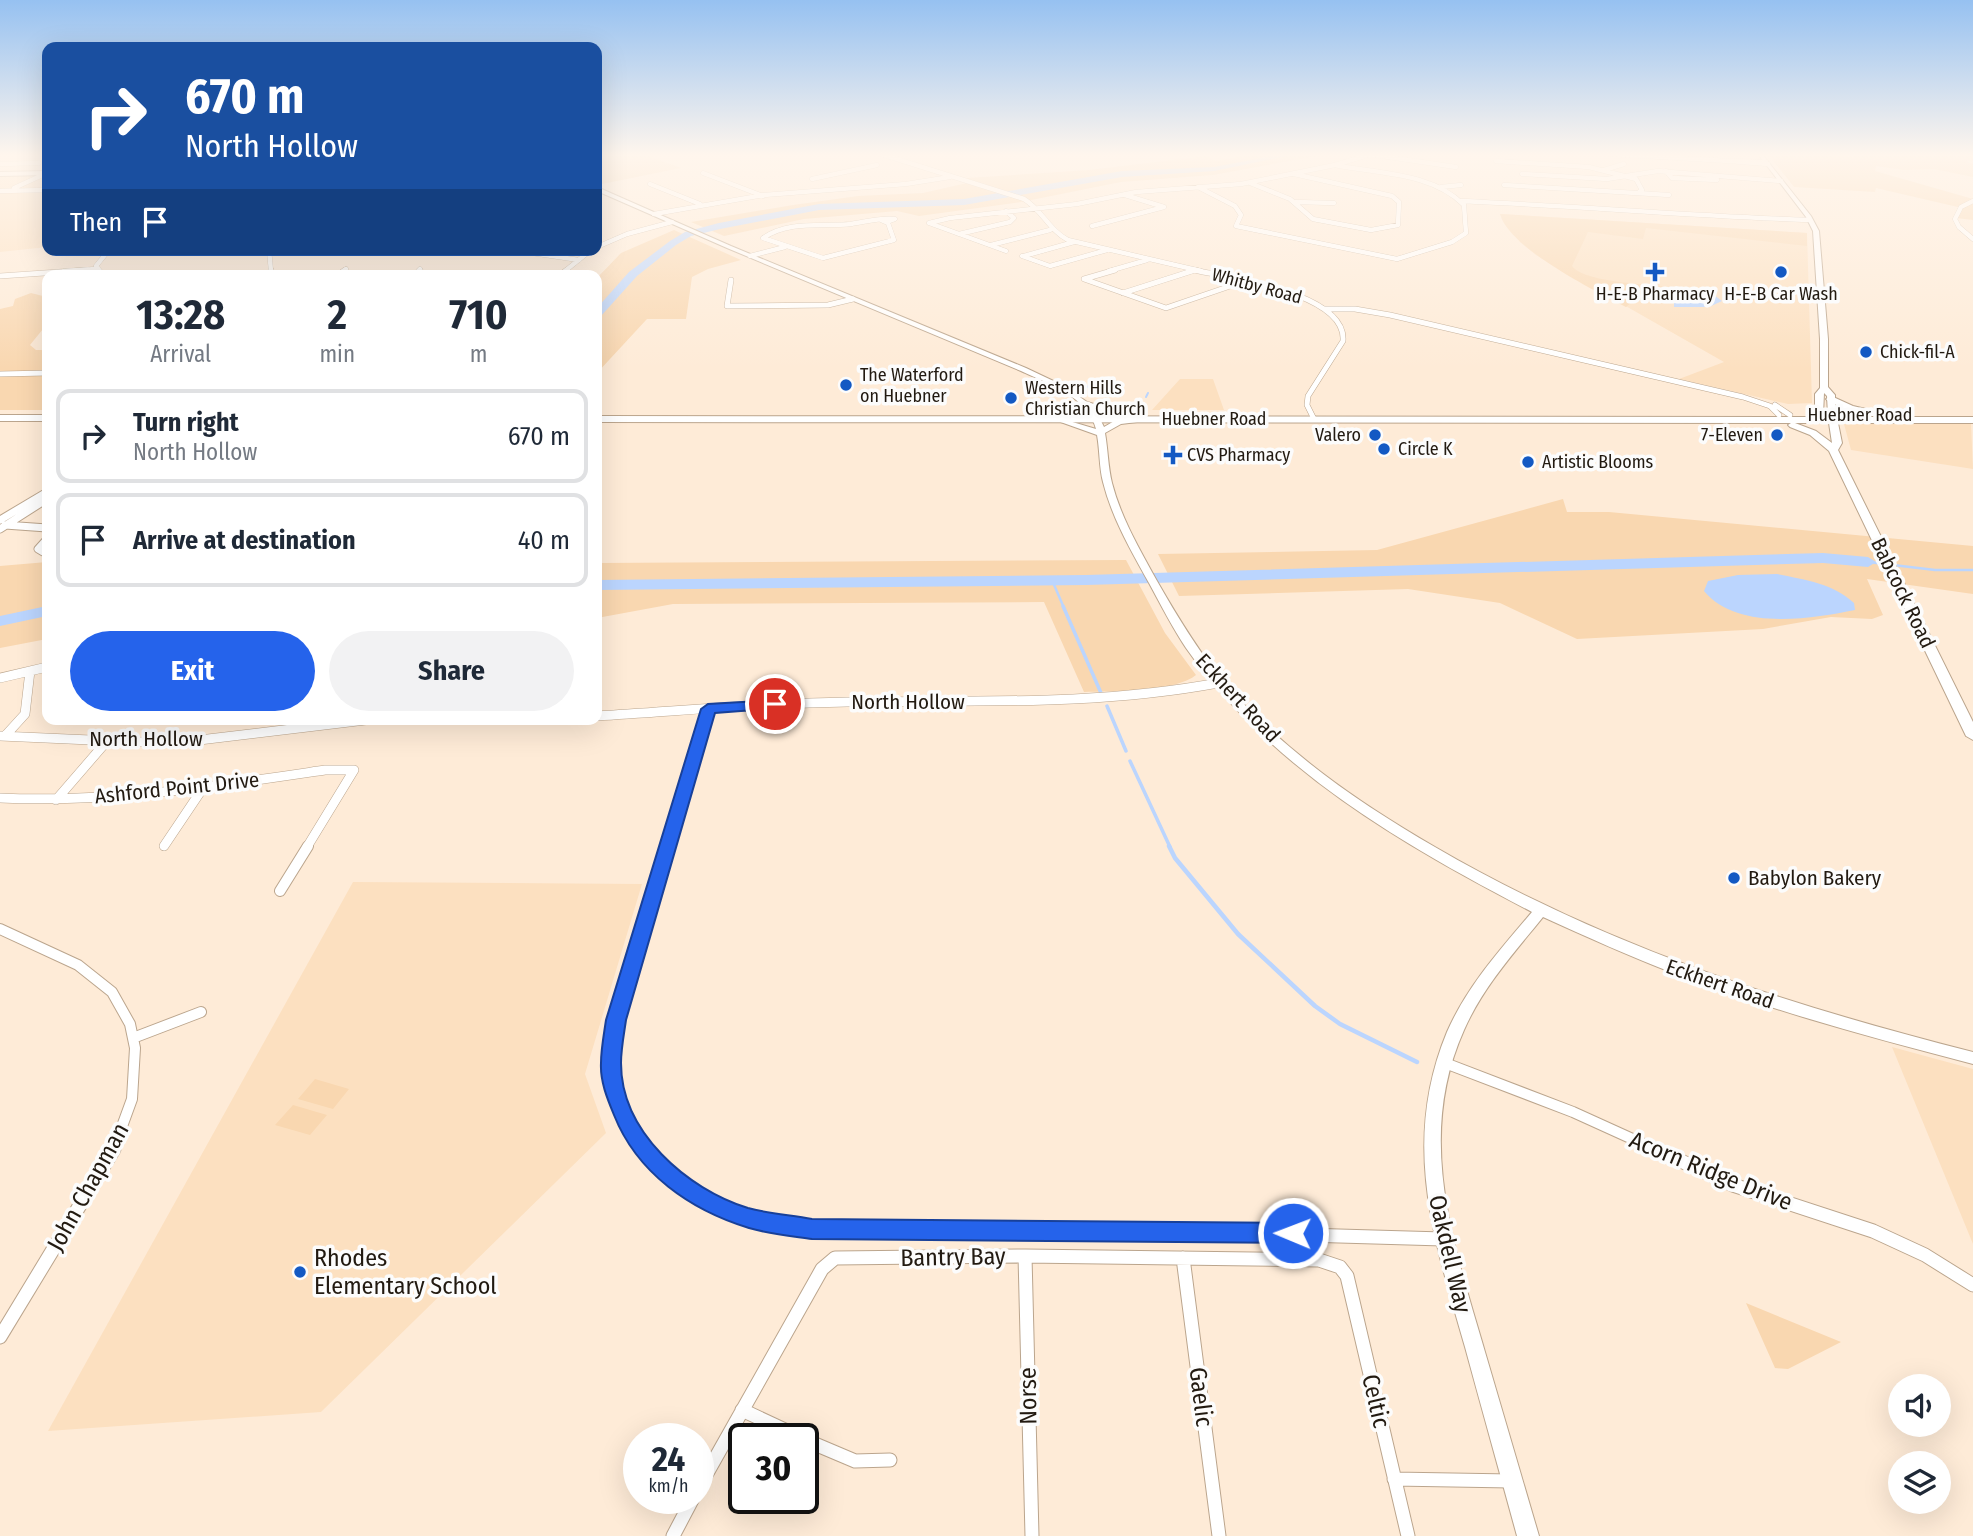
<!DOCTYPE html>
<html lang="en">
<head>
<meta charset="utf-8">
<style>
	body { margin:0; font-family:"Fira Sans Condensed",sans-serif; background:#f2f2f3; color:#1f2937; height:100vh; display:flex; flex-direction:column; font-size:26px; white-space:nowrap }
	* { box-sizing:border-box; margin:0 }
	p { font-size:23px; color:#747a83 }
	.icon { flex:none; width:38px; height:38px; fill:none; stroke:currentColor; stroke-width:2; stroke-linecap:round; stroke-linejoin:round }
	.map { position:relative; flex:1; overflow:hidden }
	.sheet { position:absolute; left:42px; top:270px; width:560px; height:455px; display:flex; flex-direction:column; background:#fff; border-radius:14px; box-shadow:0 7px 28px #0002 }
	.sheet>* { flex:none }
	.hud { position:absolute; left:42px; top:42px; width:560px; height:214px; border-radius:14px; box-shadow:0 7px 28px #0002; background:#1a4fa0; color:#fff; overflow:hidden }
	.tools { position:absolute; left:1888px; top:1374px; display:grid; gap:14px }
	.tools a { display:grid; place-items:center; width:63px; height:63px; border-radius:50%; background:#fff; box-shadow:0 7px 28px #0002; font-size:35px }
	.speed { position:absolute; left:623px; top:1423px; display:flex; gap:14px; font-size:35px; font-weight:700; text-align:center }
	.speed>* { display:grid; place-content:center; width:91px; height:91px; border-radius:50%; background:#fff; box-shadow:0 7px 28px #0002; line-height:1 }
	.speed small { font-size:18px; font-weight:400 }
	.speed .limit { border:4px solid #111; border-radius:10px; background:#fff; color:#111 }
	.pin { position:absolute; display:grid; place-items:center; width:60px; height:60px; color:#fff; margin:-30px; border:4px solid #fff; border-radius:50%; box-shadow:0 2px 7px #0007 }
	.me { position:absolute; width:77px; margin:-38px; rotate:271deg; stroke-linejoin:round; filter:drop-shadow(0 0 5px #0008) }
	.turn { display:flex; align-items:center; gap:24px; height:147px; padding:0 28px; font-size:32px }
	.turn .icon { width:91px; height:91px; stroke-width:2.5 }
	.turn b { display:block; font-size:49px; line-height:60px }
	.then { display:flex; align-items:center; height:66px; padding:0 28px; background:#0003; gap:14px; font-size:26px }
	.eta { display:flex; justify-content:space-evenly; align-items:center; height:119px; text-align:center }
	.eta b { font-size:42px; font-weight:700; line-height:49px }
	.action { display:flex; gap:14px; margin-top:auto; padding:14px 28px }
	.action a { flex:1; height:80px; border-radius:42px; background:#2563eb; color:#fff; font-size:28px; font-weight:700; line-height:80px; text-align:center }
	.action a+a { background:#f2f2f3; color:#1f2937 }
	ul { padding:0; list-style:none }
	li { display:flex; align-items:center; gap:21px; height:94px; margin:0 14px 10px; padding:0 14px; border:4px solid #e0e1e3; border-radius:14px }
	li div { flex:1 }
	li b { display:block; font-size:26px }
	li em { font-style:normal }
	.map>svg:first-child { display:block }
	.built { fill:#fce0c0 }
	.green { fill:#f9d7b0 }
	.water { fill:#bbd5fe }
	.lines { fill:none; stroke-linecap:round; stroke-linejoin:round }
	.stream-far3 { stroke:#bbd5fe; stroke-width:2 }
	.stream-far2 { stroke:#bbd5fe; stroke-width:2.5 }
	.stream-far1 { stroke:#bbd5fe; stroke-width:3.5 }
	.stream { stroke:#bbd5fe; stroke-width:4.5 }
	.river { fill:#bbd5fe; fill-rule:evenodd }
	.street-far5-casing { stroke:#bba58d; stroke-width:5 }
	.street-far4-casing { stroke:#bba58d; stroke-width:6 }
	.street-far3-casing { stroke:#bba58d; stroke-width:9 }
	.street-far2-casing { stroke:#bba58d; stroke-width:10 }
	.street-far1-casing { stroke:#bba58d; stroke-width:12 }
	.street-casing { stroke:#bba58d; stroke-width:15 }
	.secondary-casing { stroke:#bba58d; stroke-width:2 }
	.primary-casing { stroke:#bba58d; stroke-width:2 }
	.street-far5 { stroke:#fff; stroke-width:4.5 }
	.street-far4 { stroke:#fff; stroke-width:5 }
	.street-far3 { stroke:#fff; stroke-width:7 }
	.street-far2 { stroke:#fff; stroke-width:9 }
	.street-far1 { stroke:#fff; stroke-width:10 }
	.street { stroke:#fff; stroke-width:13 }
	.secondary { fill:#fff; fill-rule:evenodd }
	.primary { fill:#fff; fill-rule:evenodd }
	.route { fill:#2563eb; stroke:#184099; stroke-width:2 }
	.poi-dot { fill:#1359c3; stroke:#fcfcfc; stroke-width:2.5 }
	.labels { text-anchor:middle; dominant-baseline:central; stroke-width:7; stroke-linejoin:round; paint-order:stroke }
	.far-street-label { font-size:18px; fill:#221a11; stroke:#fcfcfc }
	.far-poi-label { font-size:18px; fill:#221a11; stroke:#fcfcfc; text-anchor:start }
	.street-label { font-size:21px; fill:#221a11; stroke:#fcfcfc }
	.poi-label { font-size:21px; fill:#221a11; stroke:#fcfcfc; text-anchor:start }
	.near-street-label { font-size:24px; fill:#221a11; stroke:#fcfcfc }
	.near-poi-label { font-size:24px; fill:#221a11; stroke:#fcfcfc; text-anchor:start }
</style>
</head>
<body>
<div class="map">
<svg width="1973" height="1536" viewBox="0 0 1973 1536">
	<rect width="100%" height="100%" fill="#feebd7"/>
	<path class="built" d="M 47,175 L 47,247 L 0,252 L 0,176 Z
		M 1500,214 L 1807,233 L 1812,403 L 1788,404 L 1679,379 L 1724,362 L 1536,255 L 1520,242 Z
		M 1180,379 L 1213,379 L 1224,410 L 1152,410 Z
		M 1844,424 L 1971,424 L 1973,469 L 1851,450 Z
		M 353,882 L 642,884 L 585,1074 L 606,1133 L 321,1412 L 48,1431 Z
		M 1892,1047 L 1973,1069 L 1973,1244 Z"/>
	<path class="green" d="M 597,154 L 643,154 L 681,168 L 602,184 L 597,182 Z
		M 1253,154 L 1328,154 L 1213,175 L 1121,182 L 1021,202 L 919,216 L 897,211 L 804,219 L 724,236 L 691,222 L 793,205 L 858,196 L 923,193 L 967,183 L 967,178 L 1089,170 L 1206,156 L 1216,161 Z
		M 1768,154 L 1852,157 L 1858,154 L 1973,154 L 1973,160 L 1966,161 L 1973,164 L 1973,177 L 1934,169 L 1904,170 L 1876,166 L 1875,171 L 1973,199 L 1973,220 L 1956,218 L 1962,208 L 1876,188 L 1875,192 L 1794,187 Z
		M 1500,214 L 1807,233 L 1807,246 L 1646,228 L 1643,239 L 1588,232 L 1572,266 C 1583,282 1646,284 1667,287 L 1663,297 L 1632,302 L 1626,307 C 1595,291 1509,248 1500,214 Z
		M 674,230 L 741,260 L 708,269 L 692,277 L 686,319 L 647,319 L 597,373 L 597,278 L 621,253 Z
		M 31,293 L 47,297 L 47,324 L 30,345 L 36,350 L 47,350 L 47,410 L 0,410 L 0,309 L 13,306 L 15,299 Z
		M 1563,499 L 1567,512 L 1609,512 L 1973,546 L 1973,594 L 1867,579 L 1883,615 L 1872,619 L 1831,617 L 1763,629 L 1577,639 L 1500,603 L 1408,589 L 1179,596 L 1158,554 L 1377,550 Z
		M 1126,560 L 1165,633 L 1196,675 C 1176,692 1111,691 1084,692 L 1044,602 L 673,604 L 597,618 L 597,563 Z
		M 47,562 L 47,639 L 0,648 L 0,566 Z
		M 315,1079 L 349,1089 L 333,1109 L 298,1099 Z
		M 293,1105 L 327,1115 L 310,1135 L 275,1125 Z
		M 1746,1303 L 1841,1342 L 1788,1369 L 1775,1368 Z"/>
	<path class="water" d="M 1696,292 L 1714,295 L 1722,301 L 1709,307 L 1674,307 L 1674,303 Z
		M 1777,574 C 1806,580 1832,583 1854,603 L 1855,610 C 1810,619 1737,631 1704,591 L 1708,581 L 1738,575 Z"/>
	<g class="lines">
		<path class="stream-far3" d="M 1085,386 L 1103,391
			M 1146,397 L 1148,393"/>
		<path class="stream-far2" d="M 1868,562 L 1935,570 L 1973,570
			M 1052,580 L 1064,608"/>
		<path class="stream-far1" d="M 1063,606 L 1101,693
			M 1107,706 L 1126,751
			M 1130,761 L 1170,847"/>
		<path class="stream" d="M 1169,846 L 1175,858 L 1238,934 L 1315,1006 L 1340,1024 L 1417,1062"/>
		<path class="river" d="M 1282,154 L 1296,154 L 1214,171 L 1122,177 L 964,205 L 819,210 L 720,229 L 691,236 L 676,245 L 637,276 L 601,316 L 597,317 L 597,308 L 629,272 L 670,241 L 685,232 L 719,223 L 819,204 L 964,199 L 1122,171 L 1214,167 Z
			M 1823,553 L 1868,557 L 1876,562 L 1868,567 L 1823,563 L 1086,585 L 597,590 L 597,580 L 1086,575 Z
			M 47,606 L 47,616 L 0,626 L 0,616 Z"/>
		<g class="street-far5-casing">
			<path id="street-far5" d="M 881,154 L 1024,199 C 1042,210 1049,230 1068,240 L 1201,271
				M 1368,154 L 1456,167
				M 1610,154 L 1729,161
				M 1496,161 L 1589,167 L 1636,179 L 1642,190 L 1638,193
				M 1766,162 L 1729,161 L 1768,164
				M 0,164 L 39,163
				M 1604,170 L 1624,164
				M 1666,171 L 1672,178 L 1717,180
				M 703,173 L 763,196
				M 1522,174 L 1607,179 L 1658,171 L 1781,181
				M 812,179 L 877,165
				M 1250,183 L 1290,199 L 1313,219 L 1371,230 L 1398,225 L 1399,202 L 1392,196 L 1294,174
				M 650,184 L 700,204
				M 1504,185 L 1669,195
				M 1198,187 L 1235,206 L 1241,215 L 1236,226 L 1397,259 L 1452,242 L 1466,233 L 1464,205 C 1431,172 1378,174 1335,165
				M 1441,187 L 1461,185
				M 14,188 L 47,173
				M 0,191 L 47,190
				M 1125,195 L 1164,207
				M 1461,201 C 1578,206 1693,216 1810,220
				M 1973,201 L 1961,207 L 1955,219 L 1959,227 L 1973,239
				M 1295,202 L 1334,203
				M 654,214 L 764,195 L 906,184 L 950,177
				M 881,220 L 888,223 L 894,240 L 823,258 L 763,238 C 789,220 821,227 851,224 C 865,222 881,217 895,219 L 887,222
				M 929,223 L 950,218 L 1077,204 L 1136,192 L 1241,184 L 1335,165 L 1371,154
				M 929,223 L 1006,251
				M 1092,226 L 1164,207
				M 959,234 L 1010,222 L 1014,218 L 1006,211
				M 991,245 L 1050,230
				M 597,247 L 627,234 L 672,222
				M 269,250 L 271,271
				M 511,250 L 579,260
				M 750,256 L 785,247
				M 1022,256 L 1050,266 L 1107,250
				M 1024,256 L 1074,242
				M 64,271 L 96,269
				M 100,271 L 96,266 L 109,250
				M 343,271 L 346,269
				M 418,271 L 420,269
				M 565,271 L 591,250
				M 1109,271 L 1147,260
				M 1191,271 L 1195,270"/>
		</g>
		<g class="street-far4-casing">
			<path id="street-far4" d="M 98,270 L 102,275
				M 271,270 L 271,275
				M 1115,270 L 1084,279 L 1166,308 L 1242,282
				M 1194,270 C 1230,278 1347,293 1343,341 L 1308,396 L 1307,405 L 1314,419
				M 338,275 L 345,270
				M 416,275 L 420,270
				M 560,275 L 567,270
				M 0,276 L 88,270
				M 731,280 L 727,306 L 828,305 L 853,299
				M 1123,293 L 1195,270
				M 1325,309 L 1355,309 L 1390,315 L 1743,397 L 1770,406 L 1779,415
				M 0,374 L 47,373
				M 1775,405 L 1790,415"/>
		</g>
		<g class="street-far3-casing">
			<path id="street-far3" d="M 0,520 L 47,492
				M 5,525 L 47,528
				M 0,529 L 47,499
				M 43,552 L 38,549 L 47,539"/>
		</g>
		<g class="street-far2-casing">
			<path id="street-far2" d="M 0,678 L 47,667
				M 597,716 C 680,711 763,703 847,702 C 972,700 1095,706 1218,683
				M 0,736 L 136,742 L 191,741 L 374,719
				M 5,736 L 25,714 L 30,671
				M 0,798 C 110,803 217,786 325,770 L 354,770 L 307,847
				M 56,800 L 107,741
				M 164,846 L 203,788
				M 667,847 L 708,709"/>
		</g>
		<g class="street-far1-casing">
			<path id="street-far1" d="M 280,891 L 308,846
				M 0,929 L 78,965 L 112,992 L 130,1024 L 135,1048 L 132,1099 L 113,1151
				M 133,1038 L 201,1012
				M 1445,1063 L 1573,1112 L 1659,1151
				M 645,1151 C 595,1082 614,1028 636,953 C 646,917 657,881 668,846"/>
		</g>
		<g class="street-casing">
			<path id="street" d="M 644,1149 C 682,1203 750,1222 812,1229 L 1239,1233 L 1443,1239
				M 1655,1149 L 1733,1185 L 1873,1231 L 1925,1255 L 1973,1285
				M 1025,1256 L 1032,1536
				M 1183,1258 L 1219,1536
				M 0,1337 L 114,1149
				M 742,1410 L 802,1438
				M 803,1439 L 855,1461 L 890,1460
				M 1394,1479 L 1511,1481
				M 698,1489 L 822,1269 L 835,1258 L 1025,1256 L 1319,1260 L 1340,1267 L 1347,1276 L 1408,1536
				M 673,1536 L 693,1498"/>
		</g>
		<g class="secondary-casing">
			<path id="secondary" d="M 1758,154 L 1762,154 L 1811,216 L 1819,231 L 1828,339 L 1828,387 L 1835,395 L 1835,417 L 1828,415 L 1827,396 L 1824,393 L 1823,415 L 1819,417 L 1815,415 L 1815,394 L 1820,388 L 1820,339 L 1813,231 L 1806,217 Z
				M 47,171 L 47,175 L 0,176 L 0,172 Z
				M 597,187 L 731,246 L 1026,368 L 1064,386 L 1087,402 L 1136,416 L 1137,422 L 1121,424 L 1105,433 C 1108,450 1108,467 1112,483 C 1121,518 1140,550 1157,581 C 1177,616 1197,649 1222,680 C 1281,749 1357,802 1435,847 C 1605,946 1784,1004 1973,1052 L 1973,1064 C 1873,1038 1773,1011 1676,974 C 1631,957 1587,937 1543,917 C 1514,953 1483,987 1464,1030 C 1415,1139 1454,1245 1485,1352 C 1503,1413 1521,1475 1539,1536 L 1517,1536 C 1500,1473 1482,1410 1465,1347 C 1434,1239 1401,1143 1447,1032 C 1467,986 1500,950 1532,912 C 1403,845 1271,769 1186,648 C 1172,627 1161,605 1149,583 C 1131,551 1112,518 1103,482 C 1099,467 1100,451 1097,435 L 1055,420 L 1059,418 L 1096,429 C 1088,397 1049,384 1021,371 L 727,248 L 597,191 ZM 1095,409 L 1126,419 L 1116,420 L 1104,427 Z"/>
		</g>
		<g class="primary-casing">
			<path id="primary" d="M 1831,396 L 1853,406 L 1883,413 L 1883,417 L 1973,417 L 1973,423 L 1838,423 L 1842,443 L 1838,450 L 1973,722 L 1973,740 L 1966,736 L 1829,451 L 1810,435 L 1790,427 L 1788,425 L 1791,423 L 597,422 L 597,416 L 1828,417 L 1829,413 L 1832,412 L 1837,417 L 1877,417 L 1847,410 L 1828,401 L 1826,399 ZM 1795,423 L 1829,423 L 1832,443 L 1816,431 Z
				M 0,415 L 47,415 L 47,421 L 0,421 Z"/>
		</g>
		<use href="#street-far5" class="street-far5"/>
		<use href="#street-far4" class="street-far4"/>
		<use href="#street-far3" class="street-far3"/>
		<use href="#street-far2" class="street-far2"/>
		<use href="#street-far1" class="street-far1"/>
		<use href="#street" class="street"/>
		<use href="#secondary" class="secondary"/>
		<use href="#primary" class="primary"/>
	</g>
	<linearGradient id="sky" x2="0" y2="1"><stop stop-color="#96c1f1"/><stop offset="0.42" stop-color="#fff6ed"/><stop offset="1" stop-color="#fff6ed" stop-opacity="0"/></linearGradient>
	<rect width="1973" height="369" fill="url(#sky)"/>
	<path class="route" d="M 775,700 L 782,704 L 780,708 L 715,713 L 626,1020 C 624,1034 621,1049 621,1063 C 621,1132 687,1189 748,1208 C 769,1214 791,1215 812,1219 L 1293,1223 L 1301,1226 L 1304,1233 L 1301,1240 L 1293,1243 L 812,1239 C 791,1236 769,1234 749,1228 C 690,1210 637,1173 614,1115 C 607,1098 600,1081 601,1063 C 601,1049 604,1034 606,1020 L 701,709 L 708,704 Z"/>
	<g class="poi-dot">
		<path d="M1651.5 261.5h7v7h7v7h-7v7h-7v-7h-7v-7h7z"/>
		<circle cx="1781" cy="272" r="7"/>
		<circle cx="1866" cy="352" r="7"/>
		<circle cx="846" cy="385" r="7"/>
		<circle cx="1011" cy="398" r="7"/>
		<circle cx="1375" cy="435" r="7"/>
		<circle cx="1777" cy="435" r="7"/>
		<circle cx="1384" cy="449" r="7"/>
		<path d="M1169.5 444.5h7v7h7v7h-7v7h-7v-7h-7v-7h7z"/>
		<circle cx="1528" cy="462" r="7"/>
		<circle cx="1734" cy="878" r="7"/>
		<circle cx="300" cy="1272" r="7"/>
	</g>
	<g class="labels">
		<g class="far-street-label">
			<text transform="translate(1257 286) rotate(15)">Whitby Road</text>
			<text x="1860" y="415">Huebner Road</text>
			<text x="1214" y="419">Huebner Road</text>
		</g>
		<g class="far-poi-label">
			<text x="1655" y="294" text-anchor="middle">H-E-B Pharmacy</text>
			<text x="1781" y="294" text-anchor="middle">H-E-B Car Wash</text>
			<text x="1880" y="352">Chick-fil-A</text>
			<text x="860" y="375">The Waterford<tspan x="860" dy="21">on Huebner</tspan></text>
			<text x="1025" y="388">Western Hills<tspan x="1025" dy="21">Christian Church</tspan></text>
			<text x="1361" y="435" text-anchor="end">Valero</text>
			<text x="1763" y="435" text-anchor="end">7-Eleven</text>
			<text x="1398" y="449">Circle K</text>
			<text x="1187" y="455">CVS Pharmacy</text>
			<text x="1542" y="462">Artistic Blooms</text>
		</g>
		<g class="street-label">
			<text transform="translate(1903 593) rotate(64)">Babcock Road</text>
			<text transform="translate(1238 698) rotate(47)">Eckhert Road</text>
			<text x="908" y="702">North Hollow</text>
			<text x="146" y="739">North Hollow</text>
			<text transform="translate(177 788) rotate(-6)">Ashford Point Drive</text>
			<text transform="translate(1720 984) rotate(19)">Eckhert Road</text>
		</g>
		<g class="poi-label">
			<text x="1748" y="878">Babylon Bakery</text>
		</g>
		<g class="near-street-label">
			<text transform="translate(1711 1171) rotate(22)">Acorn Ridge Drive</text>
			<text transform="translate(88 1187) rotate(-61)">John Chapman</text>
			<text transform="translate(1450 1254) rotate(77)">Oakdell Way</text>
			<text transform="translate(953 1257) rotate(-1)">Bantry Bay</text>
			<text transform="translate(1028 1396) rotate(-91)">Norse</text>
			<text transform="translate(1201 1397) rotate(83)">Gaelic</text>
			<text transform="translate(1376 1401) rotate(77)">Celtic</text>
		</g>
		<g class="near-poi-label">
			<text x="314" y="1258">Rhodes<tspan x="314" dy="28">Elementary School</tspan></text>
		</g>
	</g>
</svg>
<div class="tools">
<a><svg class="icon" aria-label="sound" viewBox="0 0 24 24"><path d="M4 9h4l5-4v14l-5-4H4zM17 9q2 3 0 6"/></svg></a>
<a><svg class="icon" aria-label="layers" viewBox="0 0 24 24"><path d="M12 4l9 5-9 5-9-5zM3 14l9 5 9-5"/></svg></a>
</div>
<div class="speed"><div>24<small>km/h</small></div><div class="limit">30</div></div>
<div class="pin" style="left:775px;top:704px;background:#d93025"><svg class="icon" aria-label="arrive" viewBox="0 0 24 24"><path d="M6 21V4h12l-3 4 3 4H6"/></svg></div>
<svg class="me" style="left:1293px;top:1233px" viewBox="-20 -20 40 40"><circle r="17" fill="#2563eb" stroke="#fff" stroke-width="3"/><path d="M0-11L8 9 0 5-8 9z" fill="#fff"/></svg>
<div class="hud">
<div class="turn"><svg class="icon" aria-label="right" viewBox="0 0 24 24"><path d="M7 20v-9h11M14 6l5 5-5 5"/></svg><div><b>670 m</b>North Hollow</div></div>
<div class="then">Then<svg class="icon" aria-label="arrive" viewBox="0 0 24 24"><path d="M6 21V4h12l-3 4 3 4H6"/></svg></div>
</div>
<section class="sheet">
<div class="eta">
<div><b>13:28</b><p>Arrival</p></div>
<div><b>2</b><p>min</p></div>
<div><b>710</b><p>m</p></div>
</div>
<ul>
<li><svg class="icon" aria-label="right" viewBox="0 0 24 24"><path d="M7 20v-9h11M14 6l5 5-5 5"/></svg><div><b>Turn right</b><p>North Hollow</p></div><em>670 m</em></li>
<li><svg class="icon" aria-label="arrive" viewBox="0 0 24 24"><path d="M6 21V4h12l-3 4 3 4H6"/></svg><div><b>Arrive at destination</b></div><em>40 m</em></li>
</ul>
<div class="action"><a>Exit</a><a>Share</a></div>
</section>
</div>
</body>
</html>
